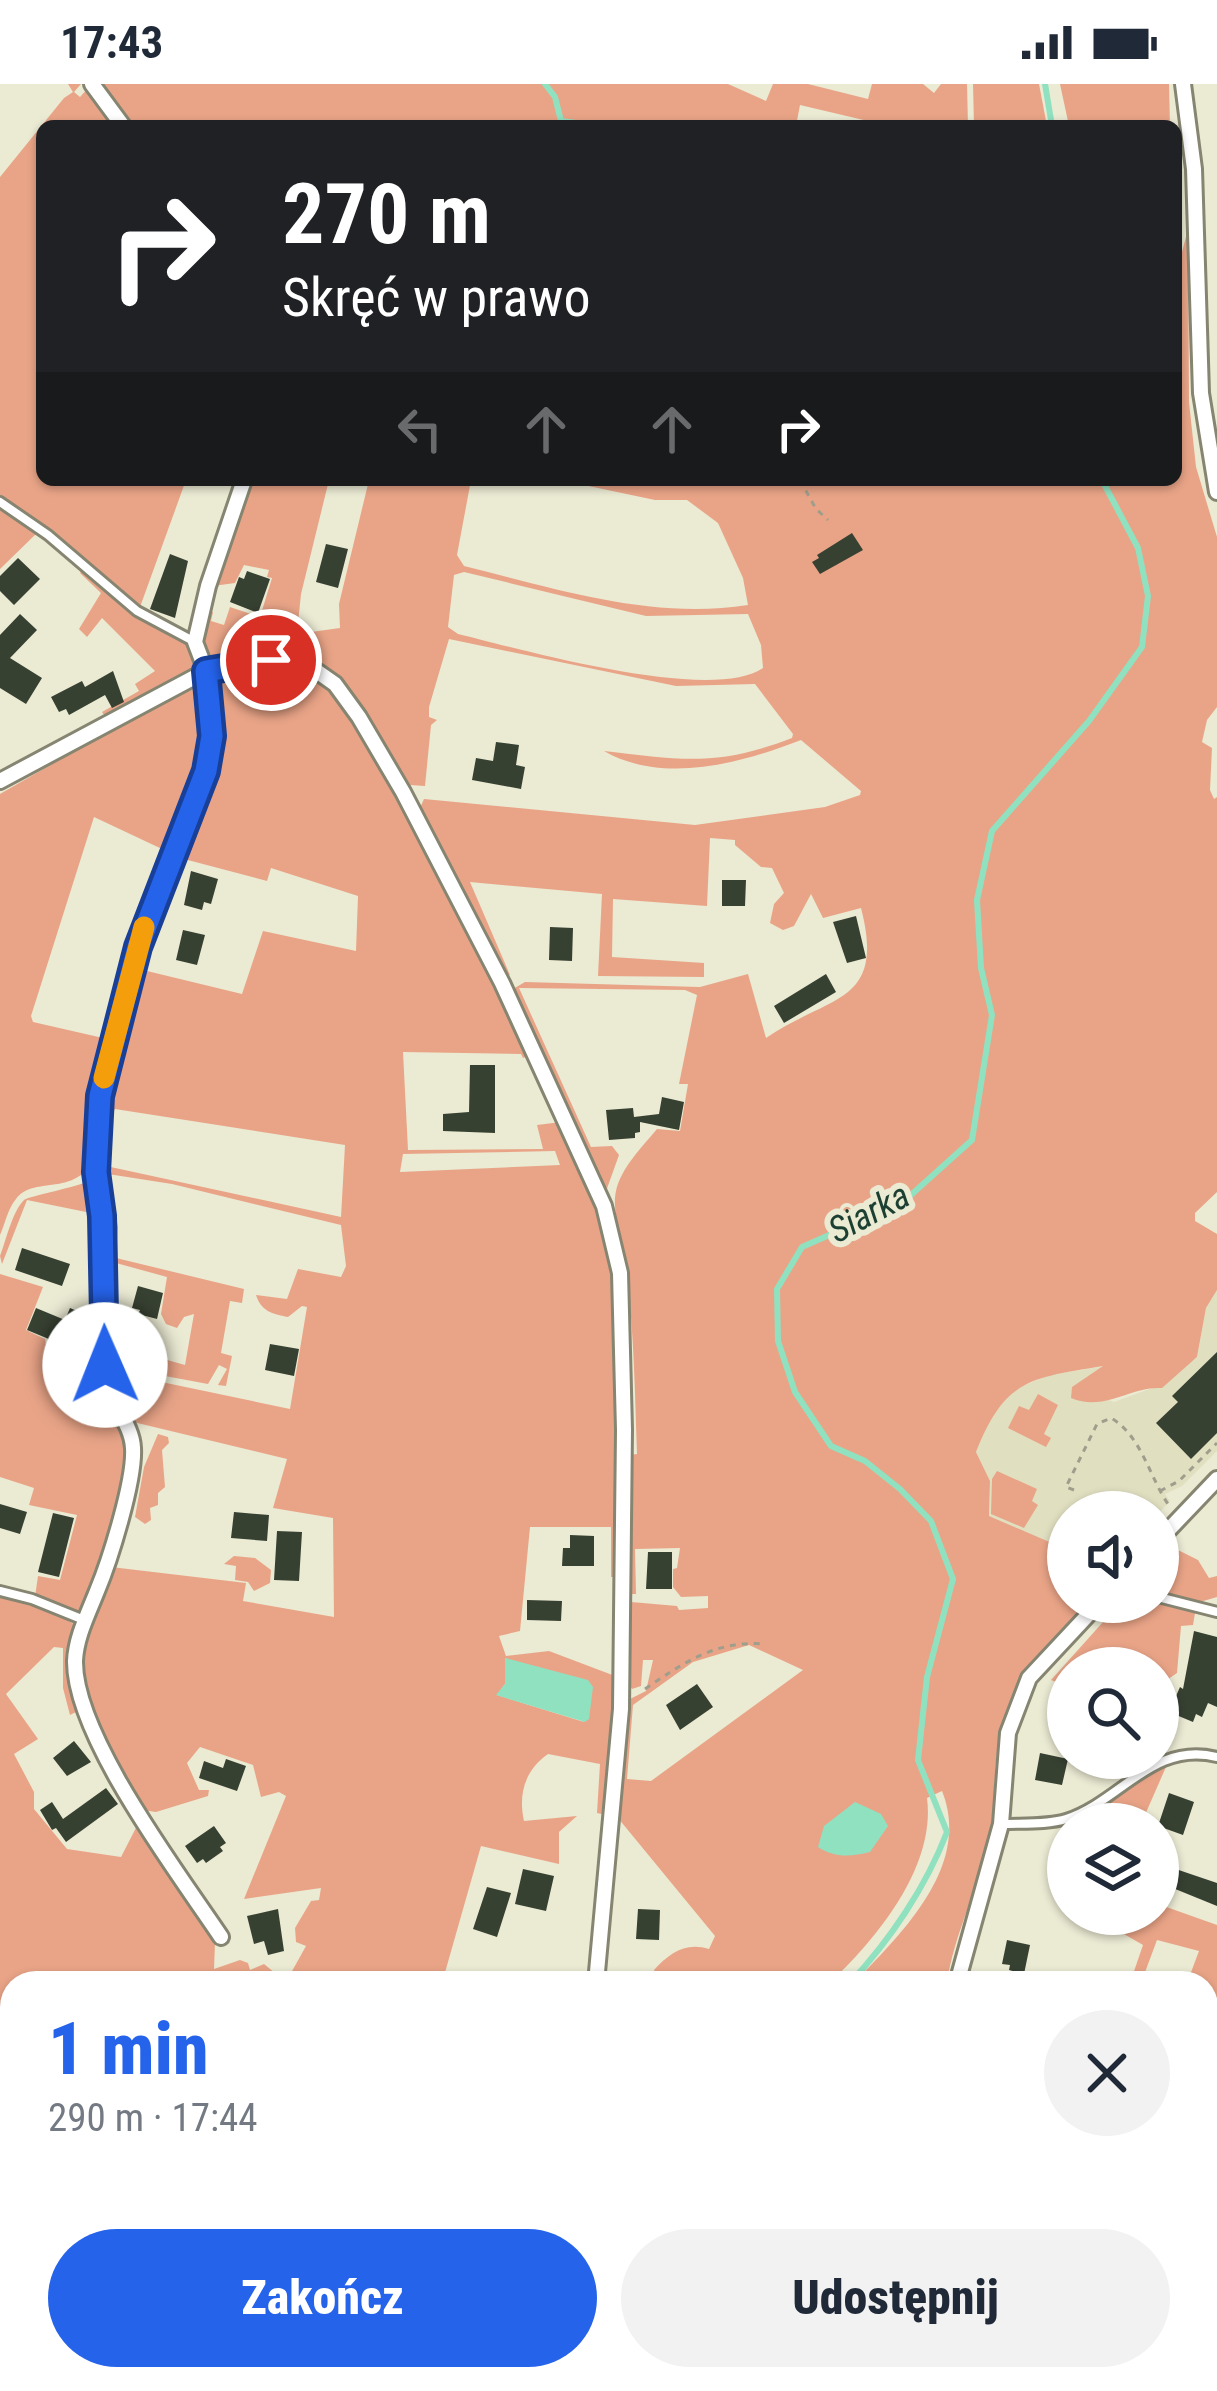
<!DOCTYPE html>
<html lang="pl">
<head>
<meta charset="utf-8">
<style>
	body { margin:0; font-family:"Roboto Condensed",sans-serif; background:#f2f2f3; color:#1f2937; height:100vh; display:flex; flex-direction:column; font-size:45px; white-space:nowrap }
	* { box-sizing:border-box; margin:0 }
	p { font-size:39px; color:#747a83 }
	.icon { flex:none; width:66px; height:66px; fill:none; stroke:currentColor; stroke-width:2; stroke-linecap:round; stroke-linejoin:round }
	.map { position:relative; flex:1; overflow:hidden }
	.side { position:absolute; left:0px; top:1887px; width:1218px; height:420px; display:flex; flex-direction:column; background:#fff; border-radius:36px 36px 0 0; box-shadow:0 3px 9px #0004 }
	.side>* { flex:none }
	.top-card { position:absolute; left:36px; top:36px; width:1146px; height:366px; border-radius:18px; box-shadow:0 3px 9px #0004; background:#202124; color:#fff; overflow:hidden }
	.controls { position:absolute; left:1047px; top:1407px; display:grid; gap:24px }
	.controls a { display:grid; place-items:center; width:132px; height:132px; border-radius:50%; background:#fff; box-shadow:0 3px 9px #0004; font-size:60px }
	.pin { position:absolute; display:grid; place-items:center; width:102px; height:102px; color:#fff; margin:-51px; border:6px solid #fff; border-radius:50%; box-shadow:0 3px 12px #0007 }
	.me { position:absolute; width:132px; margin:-66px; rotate:359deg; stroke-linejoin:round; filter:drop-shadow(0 0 9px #0008) }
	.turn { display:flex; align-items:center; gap:42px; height:252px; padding:0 48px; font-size:54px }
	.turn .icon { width:156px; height:156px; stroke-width:2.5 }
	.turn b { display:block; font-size:84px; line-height:102px }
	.lanes { display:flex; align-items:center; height:114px; padding:0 48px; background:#0003; justify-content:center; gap:60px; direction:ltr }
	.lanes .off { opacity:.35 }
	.round { display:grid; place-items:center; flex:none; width:126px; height:126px; border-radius:63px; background:#f2f2f3 }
	.headline { display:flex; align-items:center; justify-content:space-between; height:204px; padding:0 48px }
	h1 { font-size:72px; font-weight:800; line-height:90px; color:#2563eb }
	.cta { display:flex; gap:24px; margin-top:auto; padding:24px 48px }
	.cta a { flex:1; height:138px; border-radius:72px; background:#2563eb; color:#fff; font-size:48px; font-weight:800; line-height:138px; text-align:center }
	.cta a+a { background:#f2f2f3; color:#1f2937 }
	.status { display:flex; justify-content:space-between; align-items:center; height:84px; padding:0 60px; background:#fff; direction:ltr }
	.status svg { height:33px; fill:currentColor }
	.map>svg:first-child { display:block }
	.built { fill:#e0dfc0 }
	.green { fill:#e9a487; fill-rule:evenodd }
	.water { fill:#90e1c0 }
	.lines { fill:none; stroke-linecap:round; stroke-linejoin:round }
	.stream { stroke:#90e1c0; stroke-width:6 }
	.river { stroke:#90e1c0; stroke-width:33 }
	.building { fill:#374132 }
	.lane-casing { stroke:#868571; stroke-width:14 }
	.street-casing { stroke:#868571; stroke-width:20 }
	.path { stroke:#9f9e8c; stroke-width:3; stroke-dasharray:6 6; stroke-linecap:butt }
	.lane { stroke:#fff; stroke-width:8 }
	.street { stroke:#fff; stroke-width:14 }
	.route-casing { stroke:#184099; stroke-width:30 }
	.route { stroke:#2563eb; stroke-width:21 }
	.slow { stroke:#f59e0b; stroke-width:21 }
	.labels { text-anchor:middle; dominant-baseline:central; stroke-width:12; stroke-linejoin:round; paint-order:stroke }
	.water-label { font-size:36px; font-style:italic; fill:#1b3f31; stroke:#ebead3 }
</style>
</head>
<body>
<div class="status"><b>17:43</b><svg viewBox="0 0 49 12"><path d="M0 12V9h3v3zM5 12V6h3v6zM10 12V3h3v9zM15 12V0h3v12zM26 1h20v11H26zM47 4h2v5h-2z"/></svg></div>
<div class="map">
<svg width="1217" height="2307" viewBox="0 0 1217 2307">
	<rect width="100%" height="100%" fill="#ebead3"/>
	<path class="built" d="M 1217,1206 L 1217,1367 L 1182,1402 L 1165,1410 L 1170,1417 L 1158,1430 L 1068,1428 L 1068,1466 L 989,1432 L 990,1397 L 976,1368 L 992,1327 L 1016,1305 L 1049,1291 L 1106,1282 L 1073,1303 L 1114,1318 L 1152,1304 L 1197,1274 L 1206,1224 Z
		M 0,2170 L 12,2180 L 12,2273 L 0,2289 Z"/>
	<path class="green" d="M 68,0 L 81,0 L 74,8 L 80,13 L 88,4 L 118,42 L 42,42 L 42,396 L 186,396 L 140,523 L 51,446 L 0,413 L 0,93 L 64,14 L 73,8 Z
		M 100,0 L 728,0 L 766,17 L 773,0 L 808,0 L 868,15 L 872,0 L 923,0 L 934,9 L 941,0 L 967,0 L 968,42 L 889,42 L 800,21 L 796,42 L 131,42 Z
		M 973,0 L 1039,0 L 1047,42 L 974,42 Z
		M 1060,0 L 1169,0 L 1170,42 L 1069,42 Z
		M 1188,145 L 1189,318 L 1196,383 L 1217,453 L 1217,623 L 1207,636 L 1202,658 L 1212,664 L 1210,706 L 1214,715 L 1217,713 L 1217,1108 L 1195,1129 L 1195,1137 L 1217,1150 L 1217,1206 L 1206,1224 L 1197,1273 L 1162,1304 C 1130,1302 1105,1328 1071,1314 L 1072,1303 L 1103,1282 C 1030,1294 1005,1295 976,1368 L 990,1397 L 989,1432 L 1068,1466 L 1068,1518 L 1091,1518 C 1049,1566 1011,1599 998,1664 C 992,1695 997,1727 990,1757 C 978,1805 954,1850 947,1899 L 854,1899 C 902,1849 972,1782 942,1707 L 927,1714 C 936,1783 877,1854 830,1899 L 660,1899 L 654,1886 C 670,1869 685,1858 709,1865 L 715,1852 L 618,1734 L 630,1615 L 646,1607 L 653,1576 L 643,1576 L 641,1602 L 632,1605 L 629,1601 L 631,1518 L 677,1522 L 679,1526 L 708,1524 L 708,1512 L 681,1513 L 673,1503 L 673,1485 L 677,1484 L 680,1464 L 635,1465 L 636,1510 L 630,1510 L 629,1371 L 637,1370 C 635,1311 634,1250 627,1191 C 624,1168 611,1128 616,1107 C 621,1084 642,1063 657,1045 L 680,1047 L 688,1000 L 679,1000 L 697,911 L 685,906 L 519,904 L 591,1063 L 612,1062 L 619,1071 L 605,1110 L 513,905 L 525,898 L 700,903 L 748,890 L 766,954 C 830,910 886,921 861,824 L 823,834 L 811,810 L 794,842 L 783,846 L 770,839 L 774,820 L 784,809 L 772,784 L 761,783 L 735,761 L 735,756 L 710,754 L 707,822 L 613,815 L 612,873 L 704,879 L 704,893 L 598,892 L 602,810 L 470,798 L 510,891 L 500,887 L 419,726 L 424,715 L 695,741 L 825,723 L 860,711 L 861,707 L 801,656 C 742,679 663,701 604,667 C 682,676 716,683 792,654 L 793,650 L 755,600 L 676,602 L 449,555 L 429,623 L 429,633 L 437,636 L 431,641 L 425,702 L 410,701 C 381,676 373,630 347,602 C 328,582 313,578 311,548 L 340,544 L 339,520 L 369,396 L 471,396 L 457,471 L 464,482 C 557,505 652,536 748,521 L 743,494 L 718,439 L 687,416 L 655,416 L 560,396 L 1176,396 L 1176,191 ZM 464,488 L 646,532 L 748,530 L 761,561 L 763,584 C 711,620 520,565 458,550 L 448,543 L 454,491 ZM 749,1561 L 803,1586 L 651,1697 L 627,1695 L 633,1621 L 693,1578 Z
		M 252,396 L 329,396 L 301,510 L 297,549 L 302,549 L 288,570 L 246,570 L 214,577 L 204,560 L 206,527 L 213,528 L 211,537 L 224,541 L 230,523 L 260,533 L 272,494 L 267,493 L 269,486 L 244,481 L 235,499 L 213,502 Z
		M 0,424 L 37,449 L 0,485 Z
		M 82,487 L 139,535 L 189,560 L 194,583 L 189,589 L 107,635 L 102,628 L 139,607 L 135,600 L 155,587 L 102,534 L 87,553 L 79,545 L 101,509 L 80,489 Z
		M 269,586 C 314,588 330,602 357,638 L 530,971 L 523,974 L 521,970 L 403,968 L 408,1066 L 543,1065 L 537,1041 L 561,1038 L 601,1132 L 614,1194 L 617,1493 L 611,1493 L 611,1443 L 530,1443 L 520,1547 L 499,1552 L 506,1572 L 549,1567 L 615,1592 L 606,1731 L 597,1729 L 600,1680 L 548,1670 C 525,1686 518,1710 524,1737 L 577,1732 L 559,1748 L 559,1780 L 481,1762 L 442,1899 L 12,1899 L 12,1999 L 0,1994 L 0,1511 L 56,1529 L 80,1544 L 74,1574 L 94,1663 L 78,1627 L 70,1631 L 63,1604 L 63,1564 L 54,1563 L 6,1610 L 38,1655 L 14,1670 L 34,1708 L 34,1725 L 67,1765 L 121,1773 L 140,1736 L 219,1855 L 215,1859 L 214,1885 L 240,1876 L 248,1879 L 250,1886 L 264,1880 L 286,1898 L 306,1862 L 296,1858 L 295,1844 L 311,1817 L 319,1816 L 321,1804 L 244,1815 L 286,1712 L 279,1708 L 261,1713 L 253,1681 L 200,1663 L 187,1679 L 199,1706 L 209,1706 L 208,1712 L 156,1728 L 142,1726 C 119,1685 76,1619 81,1572 C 84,1542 102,1512 111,1483 L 246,1499 L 243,1517 L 334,1533 L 333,1434 L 273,1424 L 287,1375 L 129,1337 L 120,1322 L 109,1287 L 290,1325 L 307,1223 L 302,1222 L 288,1233 C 272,1230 261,1227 256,1211 L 287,1215 L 298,1185 L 341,1193 L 346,1182 L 341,1141 L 172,1100 L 108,1090 L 118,1143 L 116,1174 L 244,1205 L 242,1219 L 230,1217 L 221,1269 L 232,1272 L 226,1302 L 218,1301 L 227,1285 L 219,1281 L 208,1300 L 122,1284 L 110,1277 L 109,1234 L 114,1232 L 114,1261 L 185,1281 L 194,1230 L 184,1233 L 177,1244 L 166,1240 L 161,1230 L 167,1193 L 116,1179 L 114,1216 L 109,1214 L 102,1097 L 105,1018 L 139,879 L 148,880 L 147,887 L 242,910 L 263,847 L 356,867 L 358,812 L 271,784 L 267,797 L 184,775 L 170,809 L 166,800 L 217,673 L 218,597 L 223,592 ZM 115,1025 L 345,1061 L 341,1133 L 106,1082 C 105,1062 102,1041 115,1025 ZM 555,1067 L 560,1081 L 400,1088 L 403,1070 ZM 506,1574 L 584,1638 L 497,1611 L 505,1600 Z
		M 197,601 C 238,637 147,821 134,870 C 115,938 106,1010 92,1079 C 71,1112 33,1092 16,1115 C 8,1124 5,1140 0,1151 L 0,710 L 165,615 ZM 94,733 L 162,765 L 103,954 L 33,938 L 31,932 Z
		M 92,1096 L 96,1130 L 27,1116 L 2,1180 L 0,1172 C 6,1157 12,1128 24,1116 C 29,1112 78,1103 92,1096 Z
		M 0,1190 L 43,1203 L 26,1246 L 45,1255 L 49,1281 L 59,1293 L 85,1233 L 99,1240 L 102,1292 L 128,1353 L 127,1386 L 102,1486 L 81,1529 L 35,1513 L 38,1492 L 60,1496 L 77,1431 L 29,1421 L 34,1404 L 0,1393 Z
		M 1038,1310 L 1058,1321 L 1044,1350 L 1051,1354 L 1046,1363 L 1008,1344 L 1019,1322 L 1029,1326 Z
		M 158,1350 L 168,1353 L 169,1359 L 162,1366 L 165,1403 L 158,1409 L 158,1421 L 150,1424 L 151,1436 L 145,1440 L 135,1433 L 144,1383 Z
		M 997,1387 L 1037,1405 L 1032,1417 L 1038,1421 L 1024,1444 L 991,1430 L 992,1395 Z
		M 1172,1463 L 1198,1476 L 1209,1494 L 1217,1492 L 1217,1513 L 1193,1520 L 1158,1510 L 1158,1479 Z
		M 234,1472 L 255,1474 L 271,1486 L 270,1499 L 254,1507 L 248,1498 L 235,1496 L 236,1482 L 224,1480 Z
		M 1121,1518 L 1158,1518 L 1195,1529 L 1193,1541 L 1181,1542 L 1177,1589 L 1158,1602 L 1158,1584 L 1068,1584 L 1068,1603 L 1051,1596 Z
		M 1169,1676 L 1141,1740 L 1068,1740 L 1065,1744 L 1066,1741 L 1157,1681 Z
		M 1158,1820 L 1217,1841 L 1217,2066 L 1206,2065 L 1206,1899 L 1187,1899 L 1199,1867 L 1157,1856 L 1141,1899 L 1130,1899 L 1143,1861 L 1089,1830 L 1158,1830 Z
		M 0,2034 L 12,2038 L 12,2180 L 0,2170 Z
		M 1206,2092 L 1217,2093 L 1217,2187 L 1206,2194 Z
		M 12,2273 L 12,2295 L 214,2295 L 219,2307 L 0,2307 L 0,2289 Z
		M 449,2295 L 657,2295 L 661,2307 L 440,2307 Z
		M 717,2295 L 843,2295 L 840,2307 L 706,2307 Z
		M 1058,2295 L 1145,2295 L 1141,2307 L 1058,2307 Z"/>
	<path class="water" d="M 505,1574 L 588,1596 L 593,1603 L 589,1635 L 585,1638 L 496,1611 L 505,1600 Z
		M 855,1718 L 881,1730 L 888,1742 L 870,1768 C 850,1773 835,1774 818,1763 L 824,1742 Z"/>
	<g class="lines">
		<path class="stream" d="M 545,0 L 555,13 L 561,37 L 599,42
			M 1045,0 L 1052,42
			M 850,1899 C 890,1856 926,1803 947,1748 L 918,1676 L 927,1593 L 953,1495 L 931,1437 L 900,1405 L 865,1377 L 831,1362 L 795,1308 L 778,1257 L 777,1205 L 802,1163 L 902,1119 L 972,1056 L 992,931 L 981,884 L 977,816 L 992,747 L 1089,637 L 1142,563 L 1148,512 L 1138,464 L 1102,396
			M 503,2307 L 510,2295"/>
		<path class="river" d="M 0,2012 L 12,2016"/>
	</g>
	<path class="building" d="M 852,449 L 863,466 L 820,490 L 812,478 L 819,474 L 817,471 Z
		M 326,460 L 348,465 L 338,504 L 316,498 Z
		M 170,470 L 188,477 L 175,534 L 150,525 Z
		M 18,474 L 40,495 L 14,521 L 0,507 L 0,492 Z
		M 247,487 L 270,495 L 258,529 L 230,518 L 239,493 L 244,495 Z
		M 20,530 L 37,546 L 10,574 L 42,594 L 26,620 L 0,604 L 0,551 Z
		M 113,587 L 124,618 L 112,624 L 105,611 L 69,631 L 66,625 L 59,628 L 51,613 L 82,597 L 85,603 Z
		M 496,658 L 519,661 L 516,681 L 525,683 L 521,705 L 472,696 L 476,674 L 493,677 Z
		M 191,787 L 218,795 L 211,820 L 204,818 L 202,826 L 184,821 Z
		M 722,796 L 746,796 L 745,822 L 722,822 Z
		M 856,832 L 866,874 L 847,879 L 833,838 Z
		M 550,843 L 573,844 L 572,877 L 549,876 Z
		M 183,846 L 205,851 L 197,881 L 176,876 Z
		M 826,890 L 836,908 L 784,939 L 774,922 Z
		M 470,981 L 495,981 L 495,1049 L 443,1047 L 443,1030 L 469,1028 Z
		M 662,1013 L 684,1018 L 679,1046 L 640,1038 L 640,1048 L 635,1049 L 635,1054 L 609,1056 L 606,1026 L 633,1024 L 634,1033 L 659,1030 Z
		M 22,1164 L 70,1180 L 62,1202 L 15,1186 Z
		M 138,1202 L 163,1209 L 157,1235 L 138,1230 L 140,1226 L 132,1224 Z
		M 36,1224 L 65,1236 L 70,1224 L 84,1230 L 63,1282 L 48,1276 L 56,1258 L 27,1246 Z
		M 270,1260 L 299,1265 L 294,1292 L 265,1286 Z
		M 1217,1268 L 1217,1349 L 1191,1375 L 1156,1339 L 1178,1318 L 1172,1312 Z
		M 0,1420 L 27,1428 L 20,1450 L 0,1444 Z
		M 234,1428 L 269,1431 L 267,1457 L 231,1454 Z
		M 53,1429 L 74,1434 L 59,1493 L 38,1488 Z
		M 277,1447 L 302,1448 L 299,1497 L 274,1496 Z
		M 570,1451 L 594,1452 L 594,1482 L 562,1482 L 563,1464 L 570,1464 Z
		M 648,1468 L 672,1468 L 672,1505 L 646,1505 Z
		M 527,1516 L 562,1517 L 561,1537 L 527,1536 Z
		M 1194,1547 L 1217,1553 L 1217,1623 L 1208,1619 L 1202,1633 L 1196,1630 L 1193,1638 L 1169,1628 L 1180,1603 L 1183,1605 Z
		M 697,1600 L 713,1623 L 680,1646 L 666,1621 Z
		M 74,1657 L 91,1678 L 67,1692 L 53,1674 Z
		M 1040,1669 L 1068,1675 L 1062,1701 L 1035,1696 Z
		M 226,1675 L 246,1682 L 237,1707 L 199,1694 L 204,1677 L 223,1684 Z
		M 106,1704 L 118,1720 L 66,1758 L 56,1744 L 52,1746 L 40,1726 L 52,1718 L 63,1735 Z
		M 1169,1709 L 1194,1718 L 1183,1751 L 1158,1742 Z
		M 214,1742 L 226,1759 L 220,1763 L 223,1767 L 206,1779 L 203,1775 L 197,1779 L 185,1762 Z
		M 1158,1779 L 1217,1799 L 1217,1822 L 1158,1798 Z
		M 523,1785 L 554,1792 L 546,1827 L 515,1820 Z
		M 487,1803 L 511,1809 L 497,1853 L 473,1845 Z
		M 278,1825 L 284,1867 L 268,1871 L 264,1857 L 254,1860 L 247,1832 Z
		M 638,1825 L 660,1826 L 659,1856 L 636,1855 Z
		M 1007,1856 L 1030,1861 L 1024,1890 L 1009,1886 L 1010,1881 L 1002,1880 Z"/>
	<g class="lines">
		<g class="lane-casing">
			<path id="lane" d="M 0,418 L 48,451 L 137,527 L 195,558
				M 0,1507 L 32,1515 L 84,1536
				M 1158,1513 L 1217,1528
				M 1001,1740 C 1022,1739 1047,1741 1066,1735 C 1121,1717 1153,1657 1217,1673
				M 1206,2200 L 1217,2193"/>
		</g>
		<g class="street-casing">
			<path id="street" d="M 92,0 L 123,42
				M 1183,0 L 1194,85 L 1201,309 L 1217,408
				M 0,697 L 206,587 L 271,576 L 308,581 L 335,600 L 359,633 L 403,708 L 502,899 L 604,1122 L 620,1189 L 624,1346 L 621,1625 L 596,1899
				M 1158,1457 L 1217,1395
				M 221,1853 C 179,1790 74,1652 75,1577 C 76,1553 88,1530 97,1507 C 110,1476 135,1396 133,1364 C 132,1340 111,1321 106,1296 L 102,1132 L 96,1088 L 100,1012 L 138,863 L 206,687 L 212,652 L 211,616 L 206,587 L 195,558 L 208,502 L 244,396
				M 957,1899 L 1001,1740 L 1008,1649 L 1029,1594 L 1100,1518
				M 662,2295 L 666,2307
				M 910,2307 L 911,2295"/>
		</g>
		<path class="path" d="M 800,396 L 816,425 L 828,436
			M 1074,1406 L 1066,1403 L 1097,1340 L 1111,1334 C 1141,1351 1150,1394 1168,1420
			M 1160,1407 L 1179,1397 L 1217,1359
			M 645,1605 C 683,1579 716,1556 764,1560
			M 0,2081 L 12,2091
			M 139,2295 L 144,2307"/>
		<use href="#lane" class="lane"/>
		<use href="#street" class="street"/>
	</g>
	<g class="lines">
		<g class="route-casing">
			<path id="route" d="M 105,1281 L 102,1132 L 96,1088 L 100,1012 L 138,863 L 206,687 L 212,652 L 206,587 L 271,576"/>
		</g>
		<use href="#route" class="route"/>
		<path class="slow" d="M 104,994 L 144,843"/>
	</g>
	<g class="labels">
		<g class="water-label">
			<text transform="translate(869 1129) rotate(-28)">Siarka</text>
		</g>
	</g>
</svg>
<div class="controls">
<a><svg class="icon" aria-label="sound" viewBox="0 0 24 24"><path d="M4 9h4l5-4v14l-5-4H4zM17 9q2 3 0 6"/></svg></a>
<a><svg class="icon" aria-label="search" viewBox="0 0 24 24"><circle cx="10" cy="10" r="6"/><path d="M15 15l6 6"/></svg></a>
<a><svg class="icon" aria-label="layers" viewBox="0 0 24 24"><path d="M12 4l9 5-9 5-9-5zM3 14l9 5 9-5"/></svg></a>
</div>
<div class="pin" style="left:271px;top:576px;background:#d93025"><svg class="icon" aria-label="arrive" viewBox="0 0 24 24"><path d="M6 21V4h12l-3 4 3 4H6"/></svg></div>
<svg class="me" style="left:105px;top:1281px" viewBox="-20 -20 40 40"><circle r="19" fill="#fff"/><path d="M0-13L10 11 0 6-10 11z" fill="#2563eb"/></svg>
<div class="top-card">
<div class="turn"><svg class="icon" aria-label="right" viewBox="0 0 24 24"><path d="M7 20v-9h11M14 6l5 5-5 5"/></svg><div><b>270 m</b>Skręć w prawo</div></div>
<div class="lanes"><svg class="icon off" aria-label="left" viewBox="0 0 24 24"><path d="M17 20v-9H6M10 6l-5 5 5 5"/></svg><svg class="icon off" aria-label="ahead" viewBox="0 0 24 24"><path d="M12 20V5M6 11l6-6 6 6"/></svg><svg class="icon off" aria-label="ahead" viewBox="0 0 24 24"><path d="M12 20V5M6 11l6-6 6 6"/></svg><svg class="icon" aria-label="right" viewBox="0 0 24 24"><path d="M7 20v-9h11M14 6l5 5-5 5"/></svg></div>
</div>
<section class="side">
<div class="headline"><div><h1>1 min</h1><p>290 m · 17:44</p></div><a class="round"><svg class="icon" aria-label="close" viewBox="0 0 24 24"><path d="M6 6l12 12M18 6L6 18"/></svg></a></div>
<div class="cta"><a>Zakończ</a><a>Udostępnij</a></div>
</section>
</div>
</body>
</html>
